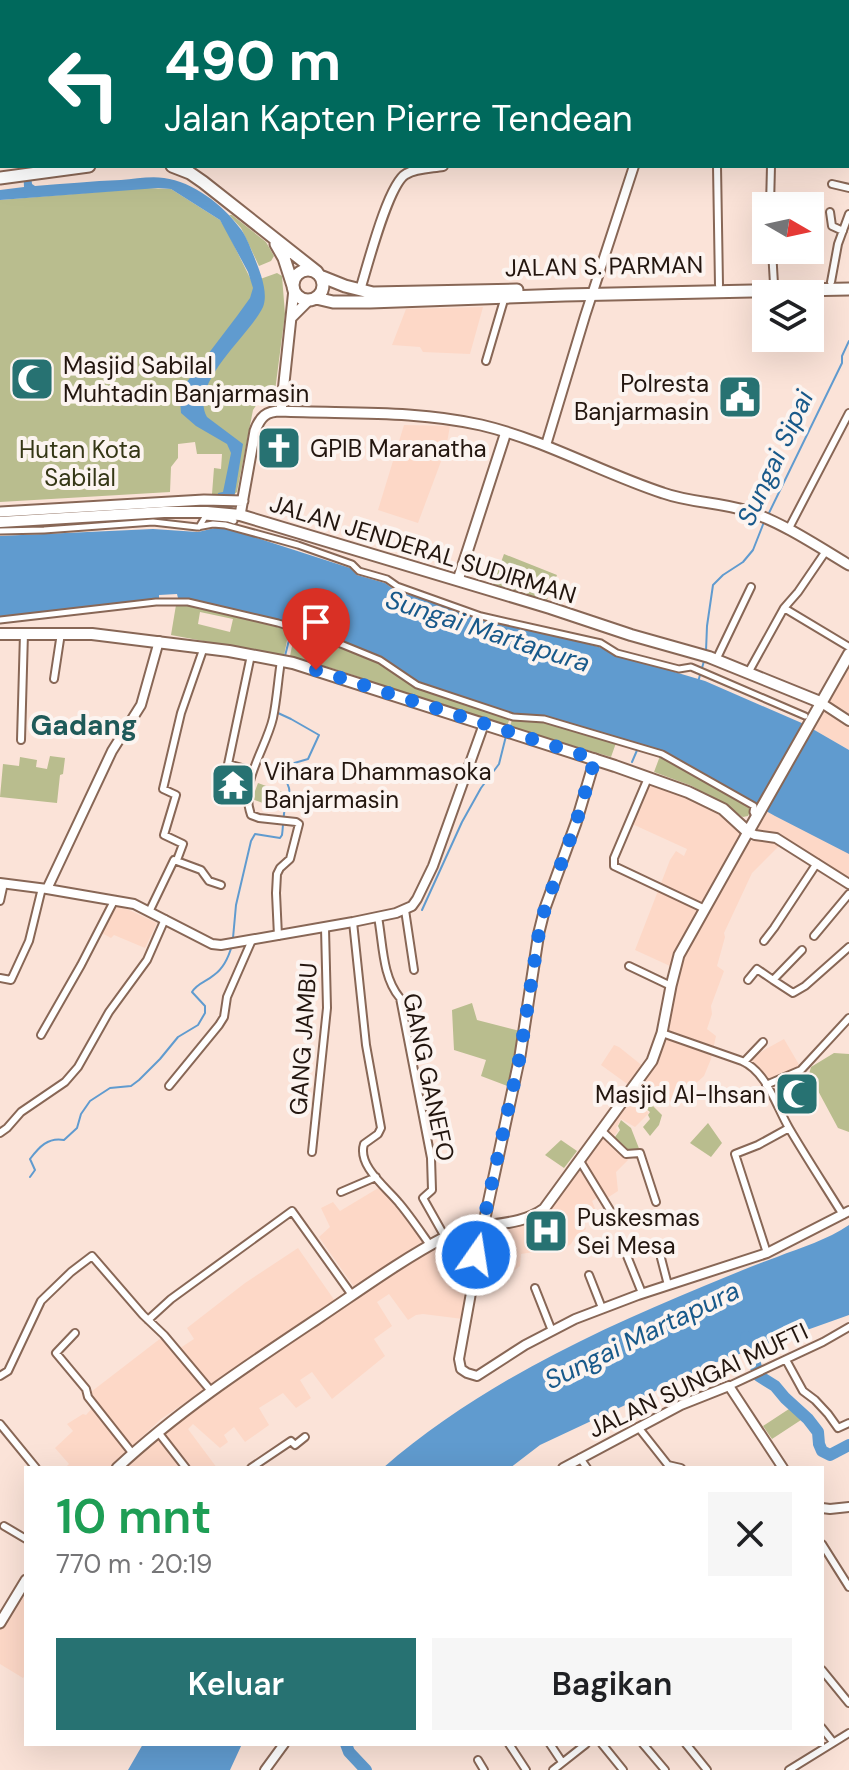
<!DOCTYPE html>
<html lang="id">
<head>
<meta charset="utf-8">
<style>
	body { margin:0; font-family:"DM Sans",sans-serif; background:#f6f6f6; color:#202124; height:100vh; display:flex; flex-direction:column; font-size:30px; white-space:nowrap }
	* { box-sizing:border-box; margin:0 }
	p { font-size:26px; color:#757577 }
	.icon { flex:none; width:44px; height:44px; fill:none; stroke:currentColor; stroke-width:2; stroke-linecap:round; stroke-linejoin:round }
	.map { position:relative; flex:1; overflow:hidden }
	.side { position:absolute; left:24px; top:1466px; width:800px; height:280px; display:flex; flex-direction:column; background:#fff; border-radius:0px; box-shadow:0 8px 32px #0002 }
	.side>* { flex:none }
	.banner { position:absolute; left:0px; top:0px; width:850px; height:168px; box-shadow:0 8px 32px #0002; background:#00695c; color:#fff; overflow:hidden }
	.needle { width:52px; rotate:99deg }
	.fabs { position:absolute; left:752px; top:192px; display:grid; gap:16px }
	.fabs a { display:grid; place-items:center; width:72px; height:72px; border-radius:0px; background:#fff; box-shadow:0 8px 32px #0002; font-size:40px }
	.pin { position:absolute; display:grid; place-items:center; width:68px; height:68px; color:#fff; margin:-82px -34px; border-radius:50% 50% 50% 0; rotate:-45deg; box-shadow:0 0 8px #0007 }
	.pin .icon { rotate:45deg }
	.me { position:absolute; width:88px; margin:-44px; rotate:13deg; stroke-linejoin:round; filter:drop-shadow(0 0 6px #0008) }
	.turn { display:flex; align-items:center; gap:28px; height:168px; padding:0 32px; font-size:36px }
	.turn .icon { width:104px; height:104px; stroke-width:2.5 }
	.turn b { display:block; font-size:56px; line-height:68px }
	.round { display:grid; place-items:center; flex:none; width:84px; height:84px; border-radius:0px; background:#f6f6f6 }
	.summary { display:flex; align-items:center; justify-content:space-between; height:136px; padding:0 32px }
	h1 { font-size:48px; font-weight:600; line-height:60px; color:#1e9e55 }
	.cta { display:flex; gap:16px; margin-top:auto; padding:16px 32px }
	.cta a { flex:1; height:92px; border-radius:0px; background:#277272; color:#fff; font-size:32px; font-weight:600; line-height:92px; text-align:center }
	.cta a+a { background:#f6f6f6; color:#202124 }
	.map>svg:first-child { display:block }
	.built { fill:#fdd8c7 }
	.green { fill:#b9bd8e; fill-rule:evenodd }
	.water { fill:#609bcf }
	.lines { fill:none; stroke-linecap:round; stroke-linejoin:round }
	.stream { stroke:#609bcf; stroke-width:2 }
	.river { stroke:#609bcf; stroke-width:12 }
	.pedestrian-casing { stroke:#886756; stroke-width:9 }
	.minor-casing { stroke:#886756; stroke-width:10 }
	.tertiary-casing { stroke:#886756; stroke-width:12 }
	.secondary-casing { stroke:#886756; stroke-width:13 }
	.primary-casing { stroke:#886756; stroke-width:14 }
	.trunk-casing { stroke:#886756; stroke-width:15 }
	.pedestrian { stroke:#fff; stroke-width:5 }
	.minor { stroke:#fff; stroke-width:6 }
	.tertiary { stroke:#fff; stroke-width:8 }
	.secondary { stroke:#fff; stroke-width:9 }
	.primary { stroke:#fff; stroke-width:10 }
	.trunk { stroke:#fff; stroke-width:11 }
	.route { stroke:#1a73e8; stroke-width:14; stroke-dasharray:0 25.2 }
	.labels { text-anchor:middle; dominant-baseline:central; stroke-width:8; stroke-linejoin:round; paint-order:stroke }
	.street-label { font-size:24px; fill:#23160f; stroke:#fcf4f0 }
	.poi-label { font-size:24px; fill:#23160f; stroke:#fcf4f0; text-anchor:start }
	.park-label { font-size:24px; fill:#353716; stroke:#fcf4f0 }
	.water-label { font-size:26px; font-style:italic; fill:#18598a; stroke:#fcf4f0 }
	.quarter-label { font-size:28px; font-weight:bold; fill:#1f5a59; stroke:#fcf4f0 }
</style>
</head>
<body>
<div class="map">
<svg width="849" height="1770" viewBox="0 0 849 1770">
	<rect width="100%" height="100%" fill="#fbe3d8"/>
	<path class="built" d="M 483,307 L 470,354 L 423,352 L 420,347 L 392,345 L 406,309 Z
		M 404,425 L 450,426 L 446,448 L 418,523 L 378,510 Z
		M 849,661 L 849,750 L 809,727 Z
		M 649,781 L 701,801 L 737,829 L 741,836 L 739,843 L 690,925 L 670,966 L 635,950 L 670,860 L 676,851 L 684,856 L 687,849 L 630,823 Z
		M 769,804 L 849,839 L 849,883 L 789,841 L 775,835 L 752,835 Z
		M 759,838 L 776,839 L 780,845 L 752,873 L 724,933 L 725,937 L 717,966 L 724,971 L 711,1006 L 712,1014 L 707,1029 L 716,1036 L 711,1059 L 704,1076 L 673,1104 L 648,1085 L 636,1102 L 649,1113 L 635,1127 L 621,1119 L 616,1128 L 618,1131 L 612,1139 L 628,1160 L 616,1172 L 618,1191 L 604,1200 L 600,1196 L 592,1201 L 596,1211 L 582,1220 L 586,1229 L 575,1237 L 571,1244 L 557,1253 L 553,1249 L 521,1254 L 520,1266 L 511,1273 L 498,1257 L 484,1235 L 485,1231 L 508,1227 L 539,1217 L 557,1202 L 594,1147 L 645,1078 L 684,955 L 743,847 L 749,842 Z
		M 114,903 L 157,923 L 145,948 L 114,935 L 111,938 L 100,932 Z
		M 784,1039 L 801,1068 L 767,1082 L 750,1058 Z
		M 614,1045 L 619,1047 L 644,1067 L 630,1086 L 601,1065 Z
		M 380,1187 L 424,1243 L 354,1287 L 319,1237 L 330,1227 L 321,1208 L 333,1202 L 340,1211 Z
		M 480,1229 L 463,1319 L 423,1314 L 416,1315 L 408,1320 L 389,1294 L 377,1302 L 392,1326 L 374,1339 L 385,1356 L 332,1399 L 312,1372 L 300,1380 L 311,1398 L 296,1408 L 283,1393 L 259,1408 L 269,1425 L 245,1442 L 234,1427 L 224,1435 L 228,1442 L 220,1448 L 193,1424 L 188,1429 L 217,1468 L 122,1468 L 175,1419 L 416,1257 L 439,1242 L 468,1231 Z
		M 298,1248 L 335,1301 L 161,1419 L 109,1468 L 65,1468 L 69,1464 L 55,1448 L 73,1431 L 67,1424 L 83,1414 L 86,1415 L 94,1406 L 87,1395 L 161,1338 L 174,1352 L 194,1339 L 187,1328 L 245,1283 Z
		M 26,1585 L 26,1674 L 23,1678 L 0,1664 L 0,1629 Z"/>
	<path class="green" d="M 146,188 L 171,189 L 220,220 L 226,229 L 252,282 L 277,273 L 282,276 L 285,314 L 275,391 L 272,398 L 259,401 L 253,410 L 237,492 L 232,496 L 212,494 L 214,468 L 221,469 L 222,454 L 197,454 L 195,442 L 178,444 L 178,458 L 171,467 L 170,492 L 0,502 L 0,200 Z
		M 229,215 L 232,215 L 266,242 L 274,256 L 271,261 L 259,266 L 241,228 Z
		M 504,554 L 557,575 L 547,600 L 493,584 Z
		M 187,604 L 289,630 L 284,656 L 171,635 L 176,605 ZM 200,612 L 233,619 L 230,632 L 198,624 Z
		M 295,631 L 319,638 L 379,663 L 417,687 L 510,717 L 507,727 L 341,671 L 290,656 Z
		M 512,719 L 545,721 L 616,743 L 611,757 L 510,727 Z
		M 50,756 L 65,758 L 63,774 L 60,775 L 57,803 L 0,797 L 3,764 L 19,766 L 20,757 L 37,760 L 36,767 L 47,769 Z
		M 660,756 L 753,807 L 748,816 L 743,817 L 692,786 L 654,772 Z
		M 258,783 L 285,793 L 279,809 L 252,799 Z
		M 472,1003 L 477,1020 L 520,1031 L 510,1087 L 481,1076 L 486,1060 L 454,1050 L 452,1010 Z
		M 834,1053 L 849,1054 L 849,1132 L 838,1128 L 809,1074 L 811,1067 Z
		M 647,1090 L 658,1099 L 653,1106 L 662,1115 L 659,1125 L 650,1136 L 643,1127 L 650,1119 L 648,1115 L 650,1112 L 638,1102 Z
		M 621,1120 L 631,1128 L 640,1151 L 628,1152 L 618,1146 L 615,1137 L 620,1130 L 618,1126 Z
		M 708,1123 L 722,1143 L 711,1157 L 690,1143 Z
		M 561,1140 L 577,1151 L 564,1168 L 545,1155 Z
		M 792,1407 L 801,1420 L 772,1439 L 763,1426 Z"/>
	<path class="water" d="M 23,166 L 30,166 L 32,184 L 35,186 C 63,184 92,181 121,180 C 135,179 150,176 164,178 C 193,182 222,204 239,227 C 246,235 249,245 253,254 C 259,269 269,292 263,307 C 250,335 188,384 207,417 L 243,444 L 229,529 L 350,568 L 357,575 L 385,583 L 396,591 L 502,622 L 599,647 L 614,654 L 705,681 L 804,724 L 849,750 L 849,854 L 775,816 L 663,753 L 551,718 L 512,713 L 445,691 L 417,681 L 381,657 L 293,623 L 290,624 L 238,611 L 178,598 L 177,594 L 159,595 L 159,599 L 0,618 L 0,536 L 153,529 L 198,532 L 215,528 L 218,493 L 223,492 L 231,453 L 227,444 L 196,426 L 181,413 L 180,400 L 183,387 L 237,316 L 250,298 L 253,288 L 248,272 L 220,220 L 171,189 L 158,188 L 0,200 L 0,190 L 24,187 Z
		M 849,1225 L 849,1315 L 717,1362 L 540,1445 L 510,1468 L 383,1468 C 476,1387 590,1333 704,1286 C 728,1276 752,1266 777,1257 C 802,1247 827,1240 849,1225 Z
		M 143,1744 L 242,1744 L 230,1770 L 128,1770 Z"/>
	<g class="lines">
		<path class="stream" d="M 767,517 L 842,363 L 842,356 L 849,341
			M 706,651 L 707,626 L 713,585 L 723,575 L 743,562 L 753,550 L 764,522
			M 285,656 L 292,628
			M 281,680 L 283,667
			M 698,682 L 704,661
			M 632,762 L 638,748
			M 422,910 L 462,822 L 481,788 L 499,764 L 506,736
			M 233,938 L 236,905 L 251,841 L 255,834 L 280,838 L 282,835 C 283,828 283,821 284,814 C 285,805 291,797 289,788 C 286,777 278,775 280,764 L 291,764 L 308,759 L 319,735 L 291,719 L 278,713 L 276,710
			M 30,1177 L 35,1170 L 30,1159 C 39,1147 48,1137 64,1140 L 77,1128 L 81,1114 L 90,1101 L 110,1088 L 131,1086 L 139,1080 L 160,1059 L 178,1037 L 198,1025 L 205,1013 L 205,1006 L 192,992 C 197,983 206,982 214,975 C 224,968 229,956 232,945"/>
		<path class="river" d="M 746,1337 L 759,1376 L 775,1386 L 785,1398 L 808,1419 L 818,1432 L 819,1444 L 822,1451 L 830,1455 L 849,1445
			M 346,1744 L 349,1752 L 366,1770"/>
		<g class="pedestrian-casing">
			<path id="pedestrian" d="M 199,527 L 205,517 L 228,519 L 234,521
				M 0,531 L 44,530 L 153,522 L 197,527 L 213,524 L 225,525 L 298,545 L 352,564 L 359,571 L 387,579 L 397,586 L 481,616 L 601,643 L 617,653 L 679,669 L 691,667 L 805,716
				M 0,620 L 156,602 L 188,602 L 278,623 L 326,638 L 380,660 L 417,685 L 513,717 L 544,719 L 662,754 L 754,806 L 753,812 L 755,816"/>
		</g>
		<g class="minor-casing">
			<path id="minor" d="M 219,0 L 219,2
				M 275,0 L 275,2
				M 320,0 L 321,2
				M 355,0 L 355,2
				M 387,0 L 388,2
				M 848,52 L 849,52
				M 717,166 L 719,285
				M 832,184 L 849,188
				M 770,206 L 771,166
				M 830,212 L 832,226 L 843,231
				M 772,250 L 774,284
				M 831,282 L 838,244 L 849,214
				M 486,361 L 504,300 L 509,299
				M 788,530 L 849,413
				M 784,608 L 849,647
				M 251,655 L 228,764 L 252,771
				M 716,660 L 751,587
				M 748,673 L 784,608 L 798,592 L 826,551
				M 54,679 L 61,633
				M 21,740 L 24,633
				M 648,778 L 614,858 L 614,866 L 705,909
				M 177,860 L 183,844 L 164,835 L 176,795 L 163,789 L 181,713 L 204,647
				M 0,901 L 4,883
				M 405,910 L 414,970
				M 149,912 L 174,860 L 201,870 L 209,881 L 221,885
				M 378,917 C 383,943 382,977 400,998 L 431,1158 L 432,1190 L 423,1198 L 445,1237
				M 353,922 L 366,1045 L 381,1128 L 378,1134 L 364,1144 C 357,1166 387,1188 399,1203 C 410,1216 420,1231 430,1245
				M 278,936 L 276,893 L 277,874 L 280,868 L 290,859 L 299,824 L 296,822 L 259,818 L 251,815 C 239,782 266,749 273,718 C 277,699 278,679 281,661
				M 814,936 L 849,894
				M 764,941 L 774,928 L 817,863
				M 802,950 L 773,980 L 793,993 L 805,986 L 849,947
				M 629,966 L 671,986
				M 0,978 L 11,980 L 29,941 L 42,888
				M 748,980 L 757,969 L 773,980
				M 662,1033 L 742,1061 C 767,1072 776,1106 789,1128 C 806,1157 825,1186 843,1215
				M 41,1035 L 81,965 L 114,901
				M 744,1062 L 763,1042
				M 766,1085 L 801,1070 L 849,1018
				M 169,1086 L 219,1025 L 224,1017 L 227,997 L 252,940
				M 602,1131 L 626,1154 L 640,1153 L 656,1202
				M 0,1133 L 7,1128 L 21,1112 L 65,1082 L 78,1067 L 109,1012 L 147,960 L 165,919
				M 312,1152 L 327,1008 L 325,928
				M 580,1161 L 613,1215
				M 341,1192 L 376,1177
				M 625,1251 L 642,1293
				M 767,1253 L 735,1154 L 758,1145 L 789,1128
				M 661,1258 L 668,1285
				M 589,1275 L 602,1308
				M 535,1288 L 552,1331
				M 148,1320 L 171,1299 L 292,1211 L 352,1295
				M 75,1333 L 56,1353 L 86,1389 L 88,1397 L 133,1454
				M 786,1360 L 803,1391 L 815,1400 L 828,1414 L 838,1428 L 849,1423
				M 0,1376 L 8,1371 L 41,1301 L 71,1272 L 92,1256 L 143,1315 L 164,1335 L 211,1391
				M 729,1386 L 823,1342 L 849,1327
				M 0,1424 L 36,1468
				M 638,1427 L 668,1465 L 681,1468
				M 158,1432 L 186,1468
				M 580,1458 L 587,1468
				M 251,1468 L 291,1441 L 295,1445 L 305,1437
				M 4,1526 L 26,1539
				M 822,1544 L 849,1587
				M 822,1670 L 849,1703
				M 822,1728 L 833,1742
				M 509,1744 L 526,1770
				M 550,1744 L 562,1762
				M 602,1744 L 623,1770
				M 643,1744 L 665,1770
				M 686,1744 L 707,1770
				M 478,1760 L 484,1770
				M 553,1770 L 586,1744
				M 789,1770 L 849,1733"/>
		</g>
		<g class="tertiary-casing">
			<path id="tertiary" d="M 655,0 L 656,2
				M 360,290 C 367,268 388,184 406,174 C 416,168 431,168 443,166
				M 546,445 L 585,316 L 634,166
				M 820,702 L 849,721
				M 748,832 L 755,835 L 776,838 L 849,884
				M 0,883 L 47,889 L 134,904 L 212,944 L 221,945 L 353,922 L 396,913 L 412,906 L 417,899 L 433,866 L 484,724
				M 47,889 L 112,751 L 141,705 L 159,641
				M 483,1227 L 459,1359 L 461,1369 L 467,1373 L 477,1376 L 525,1345 L 575,1319 L 638,1295 L 767,1253 L 849,1211
				M 563,1468 L 681,1405 L 729,1386 L 783,1468
				M 822,1508 L 830,1509 L 849,1507
				M 265,1770 L 284,1744"/>
		</g>
		<g class="secondary-casing">
			<path id="secondary" d="M 291,318 L 309,300
				M 281,411 L 294,289
				M 0,512 L 204,500 L 243,501
				M 240,515 L 255,431 C 260,417 266,411 281,411 C 347,414 416,410 481,425 C 545,440 602,473 663,493 C 691,503 720,502 747,511 C 780,521 819,547 849,565
				M 458,580 L 506,432
				M 483,1227 L 520,1056 L 539,932 L 545,908 L 576,823 L 595,759
				M 117,1468 C 178,1411 248,1365 317,1319 C 359,1291 401,1260 445,1237 C 476,1220 515,1230 544,1209 L 652,1061 L 662,1033 L 671,986 L 679,955 L 748,832
				M 0,1623 L 26,1580"/>
		</g>
		<g class="primary-casing">
			<path id="primary" d="M 0,522 L 164,512 L 207,512 L 240,515 L 550,608 L 631,635 L 709,657 L 820,702
				M 0,634 L 92,634 L 229,651 L 293,663 L 615,766 L 688,792 L 723,809 L 748,832 L 849,654"/>
		</g>
		<g class="trunk-casing">
			<path id="trunk" d="M 33,0 L 33,2
				M 172,166 L 190,173 L 203,182 L 317,272
				M 0,178 L 89,166
				M 276,244 L 284,258 L 293,286
				M293 285a15 15 0 1 1 30 0a15 15 0 1 1-30 0Z
				M 320,276 L 345,286 L 373,293 L 517,290
				M 316,298 L 333,302 L 370,302 L 565,295 L 849,289"/>
		</g>
		<use href="#pedestrian" class="pedestrian"/>
		<use href="#minor" class="minor"/>
		<use href="#tertiary" class="tertiary"/>
		<use href="#secondary" class="secondary"/>
		<use href="#primary" class="primary"/>
		<use href="#trunk" class="trunk"/>
	</g>
	<g class="lines">
		<path class="route" d="M 316,670 L 595,759 L 576,823 L 545,908 L 539,932 L 520,1056 L 476,1255"/>
	</g>
	<defs>
		<g id="mosque-square" transform="scale(2.3)"><rect x="-9" y="-9" width="18" height="18" rx="4" fill="#277272" stroke="#fcf4f0"/><path d="M3.5-4.9A6 6 0 1 0 3.5 4.9A5 5 0 1 1 3.5-4.9Z" fill="#fff"/></g>
		<g id="civic-square" transform="scale(2.3)"><rect x="-9" y="-9" width="18" height="18" rx="4" fill="#277272" stroke="#fcf4f0"/><path d="M-.6-6.5H3V-4.5H.6V-3L4-1V1h2V6H-6V1h2V-1L-.6-3ZM-1.2 2.5V6h2.4V2.5Z" fill="#fff"/></g>
		<g id="church-square" transform="scale(2.3)"><rect x="-9" y="-9" width="18" height="18" rx="4" fill="#277272" stroke="#fcf4f0"/><path d="M-1.2-6h2.4v3.5h3.3v2.4h-3.3V6h-2.4V-.1h-3.3v-2.4h3.3Z" fill="#fff"/></g>
		<g id="temple-square" transform="scale(2.3)"><rect x="-9" y="-9" width="18" height="18" rx="4" fill="#277272" stroke="#fcf4f0"/><path d="M0-6L5-2H3V0L6.5 2.5H4V6H1.5V3h-3V6H-4V2.5H-6.5L-3 0V-2H-5Z" fill="#fff"/></g>
		<g id="hospital-square" transform="scale(2.3)"><rect x="-9" y="-9" width="18" height="18" rx="4" fill="#277272" stroke="#fcf4f0"/><path d="M-5-5h3v3.5h4V-5h3V5h-3V1.5h-4V5h-3Z" fill="#fff"/></g>
	</defs>
	<g fill-rule="evenodd">
		<use href="#mosque-square" x="32" y="379"/>
		<use href="#civic-square" x="740" y="397"/>
		<use href="#church-square" x="279" y="448"/>
		<use href="#temple-square" x="233" y="785"/>
		<use href="#mosque-square" x="797" y="1094"/>
		<use href="#hospital-square" x="546" y="1231"/>
	</g>
	<g class="labels">
		<g class="street-label">
			<text transform="translate(604 266) rotate(-1)">JALAN S. PARMAN</text>
			<text transform="translate(423 549) rotate(17)">JALAN JENDERAL SUDIRMAN</text>
			<text transform="translate(303 1039) rotate(-86)">GANG JAMBU</text>
			<text transform="translate(429 1077) rotate(78)">GANG GANEFO</text>
			<text transform="translate(698 1380) rotate(-25)">JALAN SUNGAI MUFTI</text>
		</g>
		<g class="poi-label">
			<text x="63" y="365">Masjid Sabilal<tspan x="63" dy="28">Muhtadin Banjarmasin</tspan></text>
			<text x="709" y="383" text-anchor="end">Polresta<tspan x="709" dy="28">Banjarmasin</tspan></text>
			<text x="310" y="448">GPIB Maranatha</text>
			<text x="264" y="771">Vihara Dhammasoka<tspan x="264" dy="28">Banjarmasin</tspan></text>
			<text x="766" y="1094" text-anchor="end">Masjid Al-Ihsan</text>
			<text x="577" y="1217">Puskesmas<tspan x="577" dy="28">Sei Mesa</tspan></text>
		</g>
		<g class="park-label">
			<text x="80" y="449">Hutan Kota<tspan x="80" dy="28">Sabilal</tspan></text>
		</g>
		<g class="water-label">
			<text transform="translate(775 458) rotate(-65)">Sungai Sipai</text>
			<text transform="translate(488 631) rotate(18)">Sungai Martapura</text>
			<text transform="translate(642 1335) rotate(-26)">Sungai Martapura</text>
		</g>
		<g class="quarter-label">
			<text x="84" y="725">Gadang</text>
		</g>
	</g>
</svg>
<div class="fabs">
<a><svg class="needle" viewBox="-14 -14 28 28"><path d="M0-13l5 13h-10z" fill="#e53935"/><path d="M0 13l5-13h-10z" fill="#757577"/></svg></a>
<a><svg class="icon" aria-label="layers" viewBox="0 0 24 24"><path d="M12 4l9 5-9 5-9-5zM3 14l9 5 9-5"/></svg></a>
</div>
<div class="pin" style="left:316px;top:670px;background:#d93025"><svg class="icon" aria-label="arrive" viewBox="0 0 24 24"><path d="M6 21V4h12l-3 4 3 4H6"/></svg></div>
<svg class="me" style="left:476px;top:1255px" viewBox="-20 -20 40 40"><circle r="17" fill="#1a73e8" stroke="#fff" stroke-width="3"/><path d="M0-11L8 9 0 5-8 9z" fill="#fff"/></svg>
<div class="banner">
<div class="turn"><svg class="icon" aria-label="left" viewBox="0 0 24 24"><path d="M17 20v-9H6M10 6l-5 5 5 5"/></svg><div><b>490 m</b>Jalan Kapten Pierre Tendean</div></div>
</div>
<section class="side">
<div class="summary"><div><h1>10 mnt</h1><p>770 m · 20:19</p></div><a class="round"><svg class="icon" aria-label="close" viewBox="0 0 24 24"><path d="M6 6l12 12M18 6L6 18"/></svg></a></div>
<div class="cta"><a>Keluar</a><a>Bagikan</a></div>
</section>
</div>
</body>
</html>
